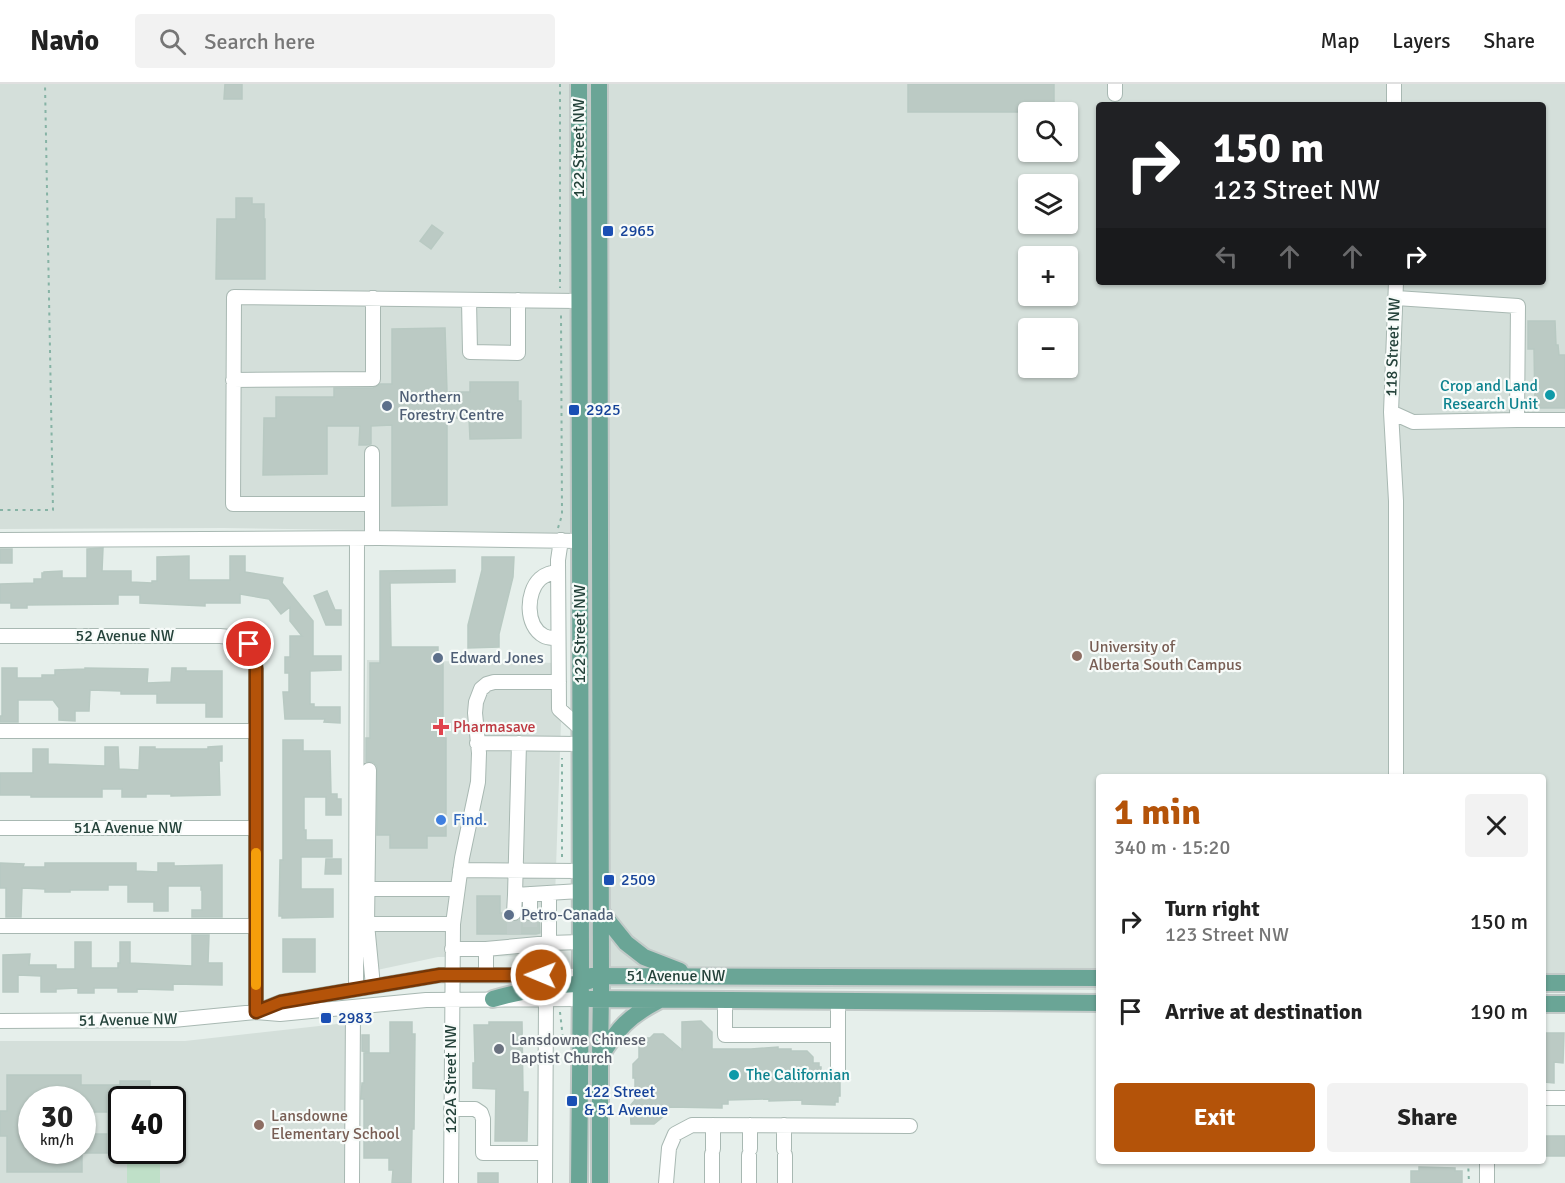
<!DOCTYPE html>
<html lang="en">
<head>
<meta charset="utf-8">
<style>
	body { margin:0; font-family:Signika,sans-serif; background:#f2f2f2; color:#222; height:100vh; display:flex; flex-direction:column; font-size:22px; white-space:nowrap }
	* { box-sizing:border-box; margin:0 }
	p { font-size:20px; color:#767676 }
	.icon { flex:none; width:33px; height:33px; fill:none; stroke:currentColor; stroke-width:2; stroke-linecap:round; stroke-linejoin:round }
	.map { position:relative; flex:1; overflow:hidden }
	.drawer { position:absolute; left:1096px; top:690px; width:450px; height:390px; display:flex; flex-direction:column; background:#fff; border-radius:6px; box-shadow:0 2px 4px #0004 }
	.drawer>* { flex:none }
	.banner { position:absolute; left:1096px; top:18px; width:450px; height:183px; border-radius:6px; box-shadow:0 2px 4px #0004; background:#202124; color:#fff; overflow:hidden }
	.controls { position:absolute; left:1018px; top:18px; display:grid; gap:12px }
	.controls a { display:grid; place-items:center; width:60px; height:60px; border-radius:6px; background:#fff; box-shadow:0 2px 4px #0004; font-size:30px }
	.speed { position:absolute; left:18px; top:1002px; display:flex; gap:12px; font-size:30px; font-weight:700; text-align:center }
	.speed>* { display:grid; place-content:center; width:78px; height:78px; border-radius:50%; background:#fff; box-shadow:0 2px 4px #0004; line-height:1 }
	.speed small { font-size:15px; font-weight:400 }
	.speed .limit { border:3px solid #111; border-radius:9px; background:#fff; color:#111 }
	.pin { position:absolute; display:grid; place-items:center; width:51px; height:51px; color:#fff; margin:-26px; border:3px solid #fff; border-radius:50%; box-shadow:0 2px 6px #0007 }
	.me { position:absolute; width:66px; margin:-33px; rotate:271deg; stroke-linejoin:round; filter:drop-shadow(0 0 4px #0008) }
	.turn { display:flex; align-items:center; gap:21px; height:126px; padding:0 18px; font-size:27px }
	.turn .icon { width:78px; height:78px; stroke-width:2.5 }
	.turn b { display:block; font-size:42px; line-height:51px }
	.lanes { display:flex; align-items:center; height:57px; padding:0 18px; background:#0003; justify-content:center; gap:30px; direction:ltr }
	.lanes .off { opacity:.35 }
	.round { display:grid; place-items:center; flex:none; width:63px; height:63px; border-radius:6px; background:#f2f2f2 }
	.summary { display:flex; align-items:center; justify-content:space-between; height:102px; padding:0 18px }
	h1 { font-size:36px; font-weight:800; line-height:45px; color:#b45309 }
	.button { display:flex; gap:12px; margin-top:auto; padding:12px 18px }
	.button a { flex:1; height:69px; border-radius:6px; background:#b45309; color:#fff; font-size:24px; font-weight:800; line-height:69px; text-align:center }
	.button a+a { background:#f2f2f2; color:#222 }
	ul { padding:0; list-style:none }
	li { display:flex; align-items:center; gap:18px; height:90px; padding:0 18px }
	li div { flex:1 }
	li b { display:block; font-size:22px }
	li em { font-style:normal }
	header { display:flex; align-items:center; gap:36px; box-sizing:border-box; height:84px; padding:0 30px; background:#fff; border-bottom:2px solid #e0e0e0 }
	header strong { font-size:28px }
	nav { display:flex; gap:33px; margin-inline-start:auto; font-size:21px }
	.search { width:420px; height:54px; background:#f2f2f2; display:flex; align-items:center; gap:15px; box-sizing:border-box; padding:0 21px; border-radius:6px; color:#767676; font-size:22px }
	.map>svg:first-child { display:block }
	.built { fill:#d4dfda; fill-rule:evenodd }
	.green { fill:#bfe0c8 }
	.building { fill:#bbcac4; stroke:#b8c9c2; stroke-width:1.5 }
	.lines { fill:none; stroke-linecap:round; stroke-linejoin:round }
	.minor-tunnel { stroke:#bfccc8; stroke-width:14; stroke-dasharray:14 7; stroke-linecap:butt }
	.minor-casing { stroke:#a8b8b2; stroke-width:16 }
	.major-casing { stroke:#c2cac8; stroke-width:20 }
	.path { stroke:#86b3a5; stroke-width:2; stroke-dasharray:3 4.5; stroke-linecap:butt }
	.minor { stroke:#fff; stroke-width:14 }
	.major { stroke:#6aa596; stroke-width:16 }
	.route-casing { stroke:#753606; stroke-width:15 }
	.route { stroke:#b45309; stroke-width:10 }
	.slow { stroke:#f59e0b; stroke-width:10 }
	.transit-dot { fill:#1a4fb4; stroke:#f7fbf9; stroke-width:2 }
	.culture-dot { fill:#0f9aa8; stroke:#f7fbf9; stroke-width:2 }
	.service-dot { fill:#5c6f8a; stroke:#f7fbf9; stroke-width:2 }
	.education-dot { fill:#8d6e63; stroke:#f7fbf9; stroke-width:2 }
	.health-dot { fill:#e0444e; stroke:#f7fbf9; stroke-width:2 }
	.shop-dot { fill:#3f7fe0; stroke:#f7fbf9; stroke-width:2 }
	.worship-dot { fill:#6b7280; stroke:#f7fbf9; stroke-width:2 }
	.labels { text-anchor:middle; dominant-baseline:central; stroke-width:4.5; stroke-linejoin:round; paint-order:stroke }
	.street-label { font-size:16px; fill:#24423a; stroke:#f7fbf9 }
	.transit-label { font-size:16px; fill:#164399; stroke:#f7fbf9; text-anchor:start }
	.culture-label { font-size:16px; fill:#0d838f; stroke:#f7fbf9; text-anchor:end }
	.service-label { font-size:16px; fill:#4e5e75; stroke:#f7fbf9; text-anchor:start }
	.education-label { font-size:16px; fill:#785e54; stroke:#f7fbf9; text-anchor:start }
	.health-label { font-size:16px; fill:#be3a42; stroke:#f7fbf9; text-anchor:start }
	.shop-label { font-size:16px; fill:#366cbe; stroke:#f7fbf9; text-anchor:start }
	.worship-label { font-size:16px; fill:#5b616d; stroke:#f7fbf9; text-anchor:start }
</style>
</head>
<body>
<header>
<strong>Navio</strong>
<div class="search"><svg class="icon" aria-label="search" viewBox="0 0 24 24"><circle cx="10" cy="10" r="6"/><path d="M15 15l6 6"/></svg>Search here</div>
<nav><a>Map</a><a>Layers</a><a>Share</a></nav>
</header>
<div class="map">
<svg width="1565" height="1099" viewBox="0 0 1565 1099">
	<rect width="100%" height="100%" fill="#e6efeb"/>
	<path class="built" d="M 0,0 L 1565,0 L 1565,909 L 1544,909 L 1544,693 L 1100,693 L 1099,906 L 591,904 L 589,451 L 553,449 L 223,444 L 0,445 ZM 1100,21 L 1544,21 L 1544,198 L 1100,198 ZM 1029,28 L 1068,28 L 1068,68 L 1029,68 ZM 1029,100 L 1068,100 L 1068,140 L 1029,140 ZM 1029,172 L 1068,172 L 1068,212 L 1029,212 ZM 1029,244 L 1068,244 L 1068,284 L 1029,284 Z
		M 367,576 L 563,579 L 553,872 L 438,873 L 363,889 Z
		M 346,939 L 346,1099 L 0,1099 L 0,957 L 185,957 ZM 32,1016 L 82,1016 L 82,1066 L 32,1066 ZM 122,1016 L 172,1016 L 172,1066 L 122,1066 Z"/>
	<path class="green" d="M 127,1073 L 160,1073 L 160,1099 L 127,1099 Z"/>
	<path class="building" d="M 225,0 L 242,0 L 242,15 L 224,15 Z
		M 908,0 L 1054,0 L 1054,28 L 908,28 Z
		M 236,114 L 252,114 L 252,120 L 264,120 L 264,135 L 265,135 L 265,195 L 216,195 L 217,135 L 236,135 Z
		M 432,141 L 443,149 L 431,165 L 420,157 Z
		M 1528,237 L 1555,237 L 1556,261 L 1558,261 L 1559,271 L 1565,271 L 1565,324 L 1535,324 L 1534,265 L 1528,265 Z
		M 445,244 L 447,308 L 470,308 L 470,298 L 518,298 L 518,317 L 521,317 L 521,354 L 470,355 L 469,334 L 447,334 L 447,421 L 392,422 L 392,341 L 371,342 L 371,360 L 367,361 L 359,361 L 360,342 L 327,342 L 327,390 L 263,391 L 264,334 L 276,334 L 276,313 L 334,313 L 334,304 L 373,304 L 380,300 L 392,300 L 392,245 Z
		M 103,464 L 102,487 L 131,487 L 131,498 L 152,499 L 152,497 L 157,497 L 157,473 L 189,472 L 189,496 L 230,496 L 230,472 L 245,472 L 245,488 L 283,494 L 282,499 L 313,537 L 313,572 L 341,572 L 341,586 L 310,587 L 310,620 L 314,620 L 314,623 L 340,623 L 340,639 L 324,638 L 325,635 L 285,635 L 283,608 L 289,608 L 289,589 L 285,589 L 285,573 L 290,573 L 290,552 L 302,552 L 290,537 L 290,523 L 281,530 L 269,515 L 240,510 L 240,519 L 205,519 L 205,522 L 140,519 L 140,511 L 118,511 L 118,520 L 27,521 L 27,524 L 11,524 L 11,519 L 0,519 L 0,500 L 34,499 L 34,495 L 42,495 L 42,489 L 44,489 L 44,488 L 62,487 L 62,494 L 87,494 L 87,465 Z
		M 0,465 L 12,465 L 12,479 L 0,479 Z
		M 482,473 L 514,473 L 513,493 L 499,550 L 499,563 L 468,564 L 468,541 L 482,486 Z
		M 455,486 L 455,498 L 390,499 L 391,563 L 438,563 L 438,573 L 443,573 L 443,637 L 444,637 L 444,654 L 446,654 L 446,752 L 427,752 L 427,764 L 390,764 L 390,751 L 377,751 L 377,682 L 373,678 L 366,678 L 366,654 L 370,654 L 370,579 L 380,579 L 380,487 Z
		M 327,507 L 335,526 L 341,526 L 341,541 L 326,541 L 314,512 Z
		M 2,584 L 17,584 L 17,594 L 42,594 L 42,591 L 55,591 L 55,586 L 85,585 L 85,584 L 148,585 L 147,599 L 171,598 L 172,584 L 186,584 L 186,587 L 222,587 L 222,633 L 206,633 L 206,619 L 157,619 L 157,610 L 121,610 L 121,607 L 90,606 L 89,627 L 75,627 L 75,637 L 59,636 L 59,624 L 53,616 L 18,616 L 18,638 L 0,638 L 0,632 L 2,632 Z
		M 283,656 L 303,656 L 303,667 L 330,667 L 331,710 L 337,710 L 337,715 L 341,715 L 341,731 L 326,731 L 326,713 L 304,713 L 304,746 L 306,746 L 306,756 L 332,756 L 332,773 L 301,773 L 301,805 L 333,805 L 333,833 L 282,834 L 282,832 L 279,832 L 280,776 L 283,776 Z
		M 222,662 L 222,677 L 219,677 L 220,711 L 171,712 L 171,710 L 146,710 L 146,713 L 122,713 L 122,705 L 102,705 L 102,713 L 31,713 L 31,711 L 0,711 L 0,689 L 33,689 L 33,665 L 48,665 L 48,680 L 105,682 L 105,663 L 118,663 L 119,685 L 139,686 L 140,663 L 155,663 L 155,665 L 208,665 L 208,663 Z
		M 326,775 L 341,775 L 341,790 L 325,790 Z
		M 0,779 L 24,780 L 23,783 L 45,783 L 45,779 L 136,779 L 136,787 L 158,788 L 158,779 L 174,779 L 174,782 L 222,781 L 222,833 L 192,833 L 192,826 L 202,826 L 202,806 L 201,806 L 201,802 L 168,802 L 168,827 L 154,827 L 154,818 L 128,818 L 128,801 L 108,801 L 108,806 L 70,806 L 70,808 L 45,808 L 45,805 L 22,804 L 21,833 L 6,833 L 6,804 L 0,804 Z
		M 477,812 L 500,812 L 500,829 L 505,829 L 506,834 L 513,838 L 519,837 L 522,833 L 526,837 L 534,837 L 537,834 L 539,830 L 540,849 L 536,850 L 477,850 Z
		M 192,851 L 209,851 L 208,879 L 222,879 L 222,901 L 173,900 L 173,906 L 137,905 L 137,908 L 118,908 L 118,904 L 94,904 L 94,909 L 78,909 L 78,904 L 56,905 L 56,908 L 41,908 L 41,892 L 18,891 L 18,908 L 3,908 L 3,871 L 30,870 L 29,881 L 56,881 L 56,885 L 75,885 L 75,858 L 91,858 L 91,884 L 118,884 L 118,879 L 120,879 L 120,858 L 130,858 L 130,879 L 192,882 Z
		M 283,855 L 315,855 L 315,888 L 283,888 Z
		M 701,937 L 712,948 L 712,965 L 751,965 L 778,963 L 778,965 L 791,965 L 791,967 L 807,967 L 813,973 L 813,979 L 819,979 L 819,983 L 821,983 L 821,989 L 829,989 L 833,995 L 840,998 L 840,1012 L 838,1012 L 838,1018 L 835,1018 L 835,1021 L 802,1020 L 802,1016 L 769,1017 L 769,1015 L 728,1016 L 728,1020 L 722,1020 L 722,1024 L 669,1023 L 669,1025 L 667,1025 L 667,1027 L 664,1027 L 664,1032 L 654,1040 L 631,1040 L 630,1022 L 635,1016 L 635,994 L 633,994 L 633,980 L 639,974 L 639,961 L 647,961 L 647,954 L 650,954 L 654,950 L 663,950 L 682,966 L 682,938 Z
		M 390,938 L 412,938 L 412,950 L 415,950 L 414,1045 L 412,1045 L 411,1099 L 392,1099 L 393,1086 L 389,1086 L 389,1074 L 364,1074 L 364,1015 L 361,1015 L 362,999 L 364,999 L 364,969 L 390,969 Z
		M 489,938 L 522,938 L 523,1008 L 528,1008 L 527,1057 L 495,1057 L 496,1005 L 473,1004 L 473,979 L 475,979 L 474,941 L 489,941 Z
		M 1544,949 L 1564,949 L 1563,979 L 1554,978 L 1554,999 L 1544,998 Z
		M 362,951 L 369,951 L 369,968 L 362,967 Z
		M 7,991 L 81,991 L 81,1001 L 120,1001 L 120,997 L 150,997 L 150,1016 L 122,1016 L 122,1069 L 82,1069 L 82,1050 L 108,1050 L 108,1028 L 82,1028 L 82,1016 L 32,1016 L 32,1066 L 82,1066 L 82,1088 L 7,1088 L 7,1052 L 0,1052 L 0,1027 L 7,1027 Z
		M 1544,1052 L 1565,1052 L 1565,1072 L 1544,1072 Z
		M 1419,1083 L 1455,1084 L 1455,1087 L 1462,1087 L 1462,1099 L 1411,1099 L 1411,1087 L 1419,1087 Z
		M 478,1089 L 498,1089 L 498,1099 L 478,1099 Z"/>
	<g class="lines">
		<path class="minor-tunnel" d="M 530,829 L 530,850
			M 514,850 L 514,829"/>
		<g class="minor-casing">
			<path id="minor" d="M 1394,0 L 1394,21
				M 1115,10 L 1115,0
				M 1396,198 L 1391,328 L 1396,417 L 1396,693
				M 469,216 L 470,268 L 518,269 L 518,216
				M 233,296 L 373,295 L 373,214
				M 1391,328 L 1413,338 L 1517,336 L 1518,222 L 1396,214
				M 1517,336 L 1565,336
				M 372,369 L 372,454
				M 372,420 L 233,420 L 234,213 L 579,217
				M 0,456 L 379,454 L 580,457
				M 561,456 L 558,476 L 559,625 L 580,644
				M 558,488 C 551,489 545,490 540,495 C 526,508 525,542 544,552 C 548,554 554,554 558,555
				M 0,552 L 220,552 C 245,554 254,559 256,585 L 256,928
				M 0,647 L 256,647
				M 477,659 L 580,660
				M 369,686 L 367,840 L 373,902
				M 0,744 L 256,744
				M 460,786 L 580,787
				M 367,805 L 457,805
				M 549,809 L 549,859
				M 530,810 L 530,829
				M 515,811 L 519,659
				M 514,829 L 515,811 L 580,807
				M 367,840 L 453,840
				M 0,842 L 256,842
				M 452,865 L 486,865 L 486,890
				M 486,865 L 549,859 L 581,858
				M 356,904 L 357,455
				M 725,916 L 725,951 L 838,951 L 838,917
				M 258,927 L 281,918 L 440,891 L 581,892
				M 0,937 L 173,936 L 256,928 L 280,930 L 426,916 L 580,915
				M 838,951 L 838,988
				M 1544,1014 L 1565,1014
				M 451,1025 L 475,1025 L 481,1029 L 483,1035 L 483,1069 L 545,1069
				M 713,1041 L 713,1065
				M 750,1041 L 750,1065
				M 784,1041 L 784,1065
				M 712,1070 L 712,1099
				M 749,1071 L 749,1099
				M 785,1071 L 785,1099
				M 1487,1077 L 1487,1099
				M 352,1099 L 353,923
				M 451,1099 L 453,840 L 462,774 L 478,698 L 479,669 L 475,629 L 476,618 L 481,605 L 487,600 L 494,598 L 559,598
				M 545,1099 L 546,915
				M 666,1099 L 669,1064 L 675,1050 L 692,1041 L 910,1042"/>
		</g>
		<g class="major-casing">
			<path id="major" d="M 599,0 L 601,906 L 600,973 L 600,1099
				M 601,828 L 626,859 L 644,873 L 680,887
				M 591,892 L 1100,894
				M 1544,899 L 1565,899
				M 493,915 C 514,909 534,905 555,902 C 567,900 578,901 589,897
				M 590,915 L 1100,919
				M 1544,920 L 1565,920
				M 600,973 C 618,944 629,932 658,917
				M 579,1099 L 581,892 L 579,0"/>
		</g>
		<path class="path" d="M 560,0 L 560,204
			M 0,426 L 53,426 L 45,0
			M 558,444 L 562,431 L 561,231
			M 562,773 L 562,674
			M 560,928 L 564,964
			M 1468,1077 L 1469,1099"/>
		<use href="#minor" class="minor"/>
		<use href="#major" class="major"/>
	</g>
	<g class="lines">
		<g class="route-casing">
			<path id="route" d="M 249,560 L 254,571 L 256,585 L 256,928 L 281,918 L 440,891 L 541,891"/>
		</g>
		<use href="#route" class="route"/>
		<path class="slow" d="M 256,769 L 256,901"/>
	</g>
	<g class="transit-dot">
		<rect x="602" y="141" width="12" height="12" rx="3"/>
		<rect x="568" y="320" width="12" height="12" rx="3"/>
		<rect x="603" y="790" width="12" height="12" rx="3"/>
		<rect x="320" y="928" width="12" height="12" rx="3"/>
		<rect x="566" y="1011" width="12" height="12" rx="3"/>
	</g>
	<g class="culture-dot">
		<circle cx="1550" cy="311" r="6"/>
		<circle cx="734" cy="991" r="6"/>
	</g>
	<g class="service-dot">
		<circle cx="387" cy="322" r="6"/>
		<circle cx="438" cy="574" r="6"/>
		<circle cx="509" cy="831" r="6"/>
	</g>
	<g class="education-dot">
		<circle cx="1077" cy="572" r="6"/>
		<circle cx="259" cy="1041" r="6"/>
	</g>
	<path class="health-dot" d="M438 634h6v6h6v6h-6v6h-6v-6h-6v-6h6z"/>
	<circle class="shop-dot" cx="441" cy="736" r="6"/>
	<circle class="worship-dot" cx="499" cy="965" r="6"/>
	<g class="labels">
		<g class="street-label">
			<text transform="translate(579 64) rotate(-90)">122 Street NW</text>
			<text transform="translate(1393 263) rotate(-88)">118 Street NW</text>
			<text transform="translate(580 550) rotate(-90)">122 Street NW</text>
			<text x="125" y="552">52 Avenue NW</text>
			<text x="128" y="744">51A Avenue NW</text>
			<text x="676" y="892">51 Avenue NW</text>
			<text transform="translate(128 936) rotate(-1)">51 Avenue NW</text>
			<text transform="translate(451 995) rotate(-90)">122A Street NW</text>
		</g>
		<g class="transit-label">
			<text x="620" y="147">2965</text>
			<text x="586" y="326">2925</text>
			<text x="621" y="796">2509</text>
			<text x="338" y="934">2983</text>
			<text x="584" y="1008">122 Street<tspan x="584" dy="18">&amp; 51 Avenue</tspan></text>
		</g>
		<g class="culture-label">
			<text x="1538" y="302">Crop and Land<tspan x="1538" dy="18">Research Unit</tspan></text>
			<text x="746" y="991" text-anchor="start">The Californian</text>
		</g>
		<g class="service-label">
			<text x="399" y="313">Northern<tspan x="399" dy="18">Forestry Centre</tspan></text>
			<text x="450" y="574">Edward Jones</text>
			<text x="521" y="831">Petro-Canada</text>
		</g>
		<g class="education-label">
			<text x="1089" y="563">University of<tspan x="1089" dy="18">Alberta South Campus</tspan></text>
			<text x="271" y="1032">Lansdowne<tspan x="271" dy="18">Elementary School</tspan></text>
		</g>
		<g class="health-label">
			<text x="453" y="643">Pharmasave</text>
		</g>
		<g class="shop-label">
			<text x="453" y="736">Find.</text>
		</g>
		<g class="worship-label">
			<text x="511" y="956">Lansdowne Chinese<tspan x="511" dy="18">Baptist Church</tspan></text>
		</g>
	</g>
</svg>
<div class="controls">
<a><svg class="icon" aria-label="search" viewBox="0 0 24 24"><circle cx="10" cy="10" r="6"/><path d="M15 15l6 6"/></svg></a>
<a><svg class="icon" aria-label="layers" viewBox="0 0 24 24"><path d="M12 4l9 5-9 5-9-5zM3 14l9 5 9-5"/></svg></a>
<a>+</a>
<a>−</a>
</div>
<div class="speed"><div>30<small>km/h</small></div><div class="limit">40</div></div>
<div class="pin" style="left:249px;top:560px;background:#d93025"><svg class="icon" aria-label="arrive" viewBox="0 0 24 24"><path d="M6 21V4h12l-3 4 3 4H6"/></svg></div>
<svg class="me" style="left:541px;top:891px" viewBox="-20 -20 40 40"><circle r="17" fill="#b45309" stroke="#fff" stroke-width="3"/><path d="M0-11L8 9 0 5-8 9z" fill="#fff"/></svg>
<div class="banner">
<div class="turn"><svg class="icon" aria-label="right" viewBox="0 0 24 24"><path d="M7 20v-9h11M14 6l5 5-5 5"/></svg><div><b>150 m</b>123 Street NW</div></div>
<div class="lanes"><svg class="icon off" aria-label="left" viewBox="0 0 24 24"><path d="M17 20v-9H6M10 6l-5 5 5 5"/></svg><svg class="icon off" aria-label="ahead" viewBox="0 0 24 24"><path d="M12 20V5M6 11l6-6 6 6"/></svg><svg class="icon off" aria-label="ahead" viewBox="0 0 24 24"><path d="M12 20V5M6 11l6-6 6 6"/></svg><svg class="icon" aria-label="right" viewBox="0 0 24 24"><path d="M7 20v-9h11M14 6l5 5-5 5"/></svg></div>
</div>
<section class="drawer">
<div class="summary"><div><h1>1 min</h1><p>340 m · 15:20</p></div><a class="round"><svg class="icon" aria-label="close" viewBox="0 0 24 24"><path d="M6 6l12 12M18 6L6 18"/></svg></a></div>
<ul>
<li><svg class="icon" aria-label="right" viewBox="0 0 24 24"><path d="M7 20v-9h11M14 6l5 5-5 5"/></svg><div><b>Turn right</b><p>123 Street NW</p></div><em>150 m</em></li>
<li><svg class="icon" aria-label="arrive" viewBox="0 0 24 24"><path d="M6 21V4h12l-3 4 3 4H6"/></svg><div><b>Arrive at destination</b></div><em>190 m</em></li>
</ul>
<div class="button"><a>Exit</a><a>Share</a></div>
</section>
</div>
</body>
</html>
